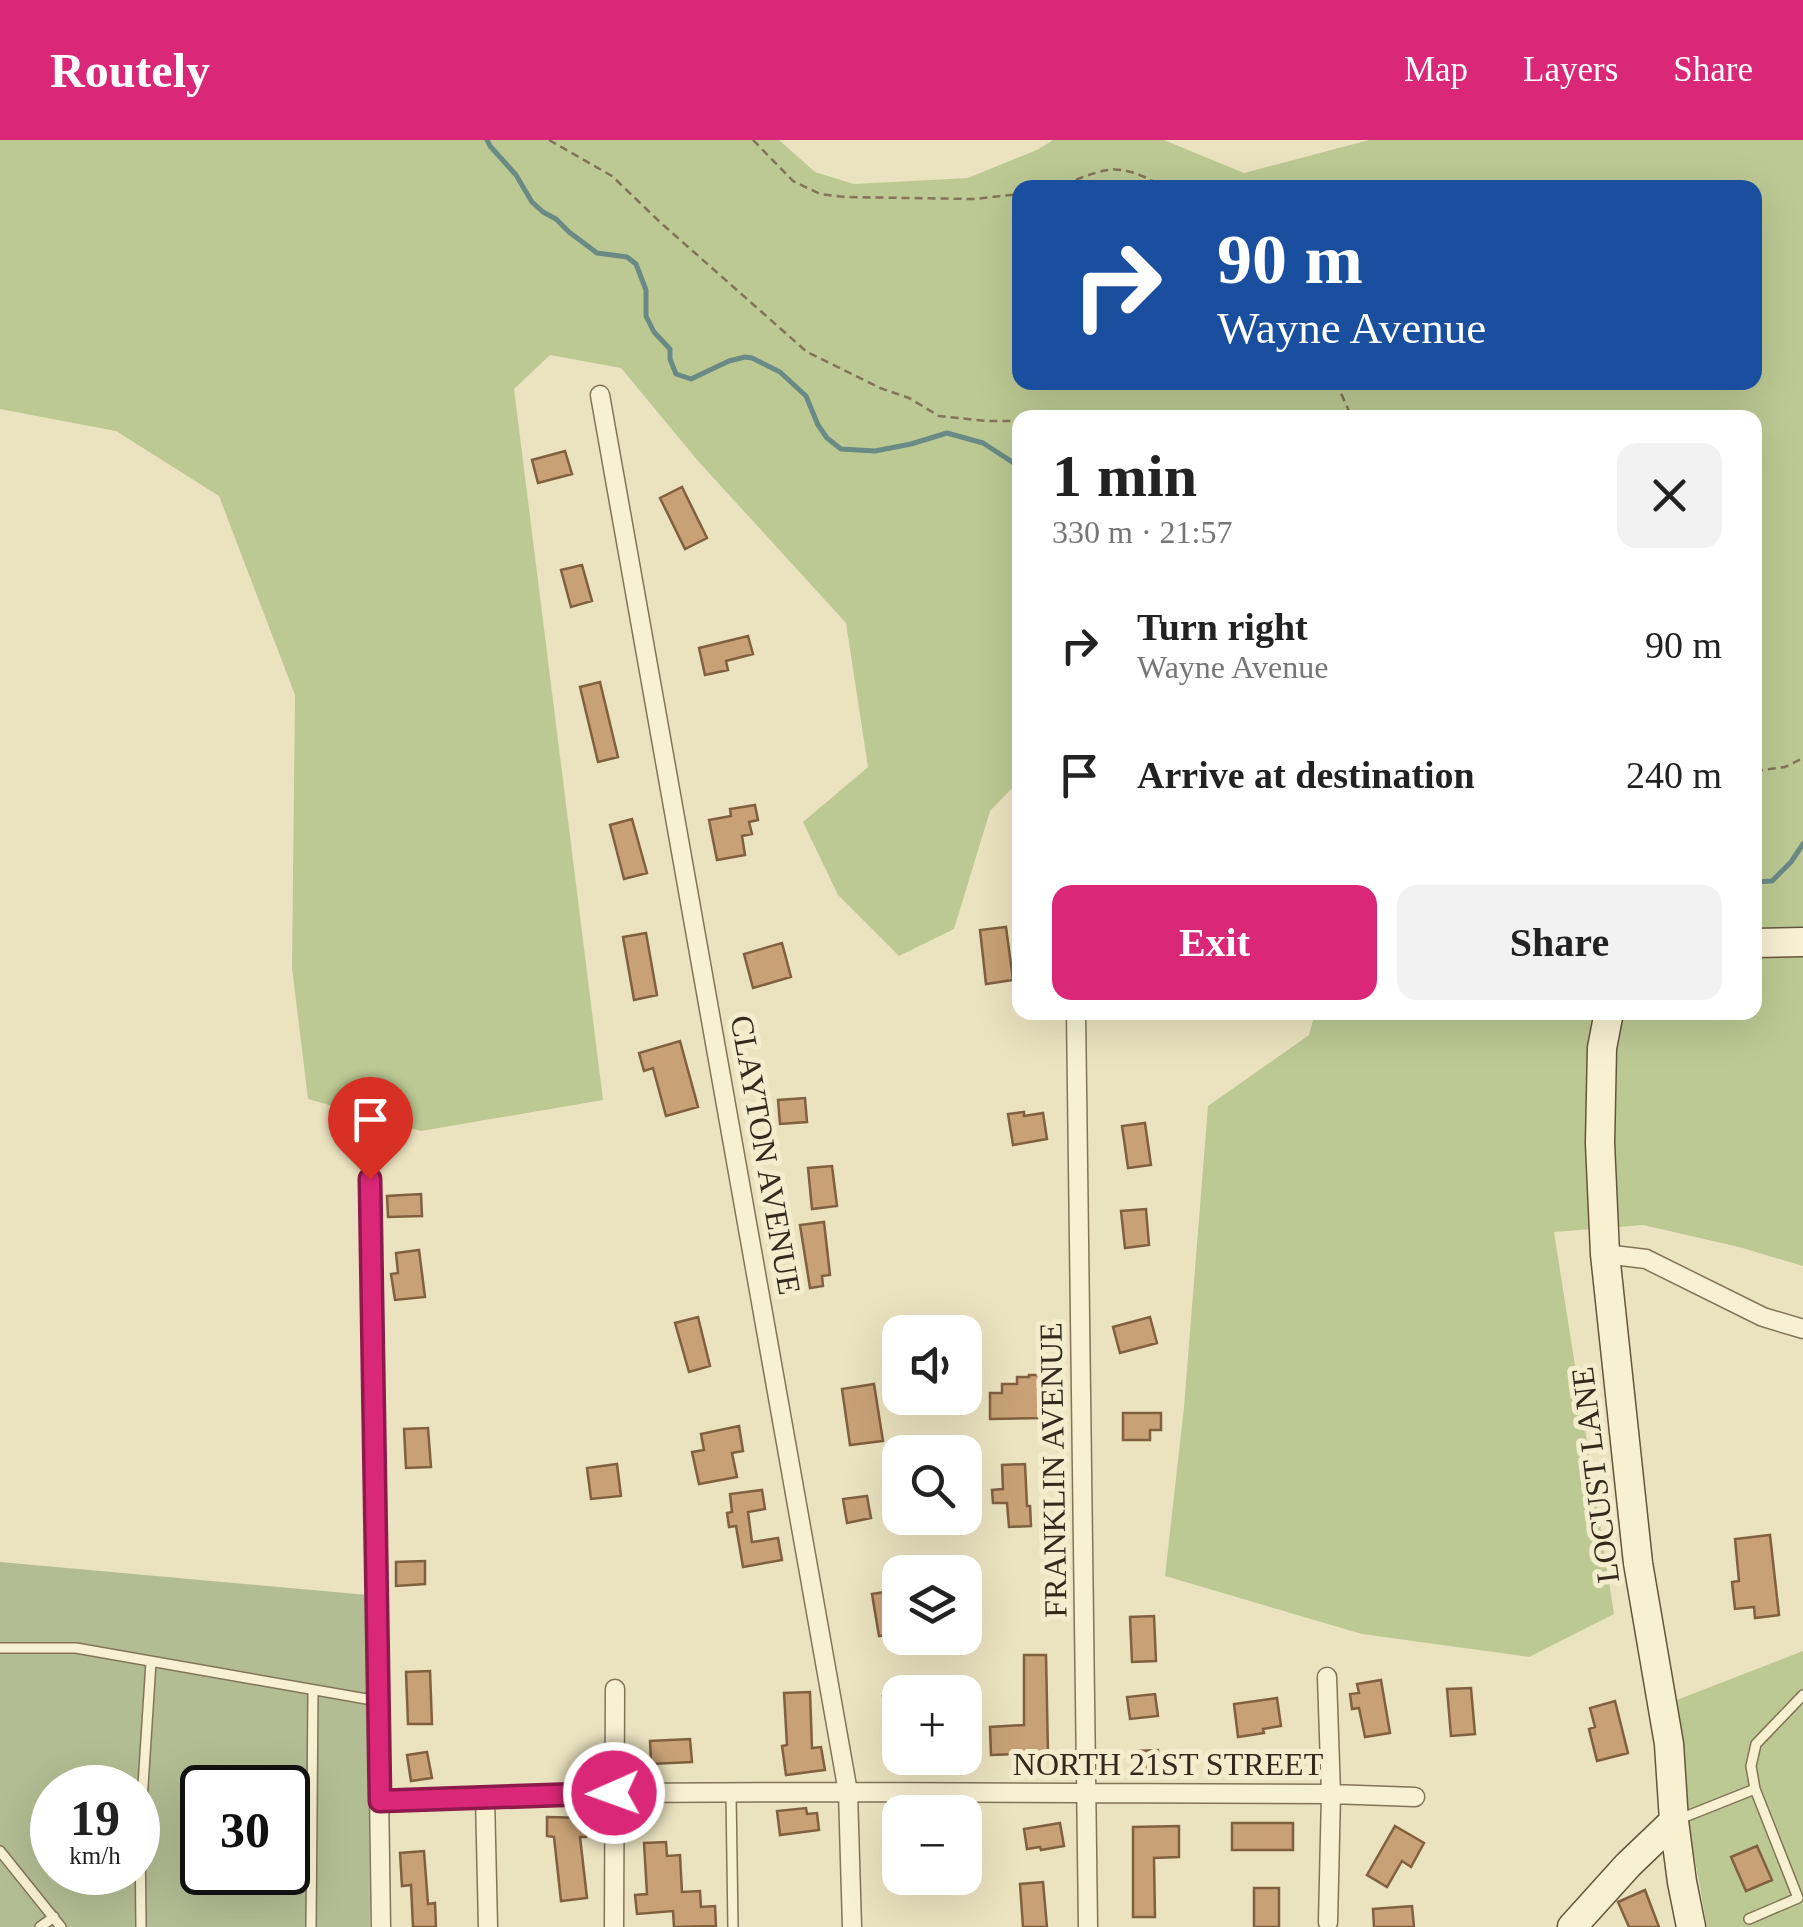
<!DOCTYPE html>
<html lang="en">
<head>
<meta charset="utf-8">
<style>
	body { margin:0; font-family:Georgia,serif; background:#f2f2f2; color:#222; height:100vh; display:flex; flex-direction:column; font-size:38px; white-space:nowrap }
	* { box-sizing:border-box; margin:0 }
	p { font-size:32px; color:#767676 }
	.icon { flex:none; width:55px; height:55px; fill:none; stroke:currentColor; stroke-width:2; stroke-linecap:round; stroke-linejoin:round }
	.map { position:relative; flex:1; overflow:hidden }
	.side { position:absolute; left:1012px; top:270px; width:750px; height:610px; display:flex; flex-direction:column; background:#fff; border-radius:20px; box-shadow:0 10px 40px #0002 }
	.side>* { flex:none }
	.top-card { position:absolute; left:1012px; top:40px; width:750px; height:210px; border-radius:20px; box-shadow:0 10px 40px #0002; background:#1a4fa0; color:#fff; overflow:hidden }
	.tools { position:absolute; left:882px; top:1175px; display:grid; gap:20px }
	.tools a { display:grid; place-items:center; width:100px; height:100px; border-radius:20px; background:#fff; box-shadow:0 10px 40px #0002; font-size:50px }
	.speed { position:absolute; left:30px; top:1625px; display:flex; gap:20px; font-size:50px; font-weight:700; text-align:center }
	.speed>* { display:grid; place-content:center; width:130px; height:130px; border-radius:50%; background:#fff; box-shadow:0 10px 40px #0002; line-height:1 }
	.speed small { font-size:25px; font-weight:400 }
	.speed .limit { border:5px solid #111; border-radius:15px; background:#fff; color:#111 }
	.pin { position:absolute; display:grid; place-items:center; width:85px; height:85px; color:#fff; margin:-102px -42px; border-radius:50% 50% 50% 0; rotate:-45deg; box-shadow:0 0 10px #0007 }
	.pin .icon { rotate:45deg }
	.me { position:absolute; width:110px; margin:-55px; rotate:268deg; stroke-linejoin:round; filter:drop-shadow(0 0 8px #0008) }
	.turn { display:flex; align-items:center; gap:35px; height:210px; padding:0 40px; font-size:45px }
	.turn .icon { width:130px; height:130px; stroke-width:2.5 }
	.turn b { display:block; font-size:70px; line-height:85px }
	.round { display:grid; place-items:center; flex:none; width:105px; height:105px; border-radius:20px; background:#f2f2f2 }
	.summary { display:flex; align-items:center; justify-content:space-between; height:170px; padding:0 40px }
	h1 { font-size:60px; font-weight:700; line-height:75px }
	.primary-button { display:flex; gap:20px; margin-top:auto; padding:20px 40px }
	.primary-button a { flex:1; height:115px; border-radius:20px; background:#db2777; color:#fff; font-size:40px; font-weight:700; line-height:115px; text-align:center }
	.primary-button a+a { background:#f2f2f2; color:#222 }
	ul { padding:0; list-style:none }
	li { display:flex; align-items:center; gap:30px; height:130px; padding:0 40px }
	li div { flex:1 }
	li b { display:block; font-size:38px }
	li em { font-style:normal }
	header { display:flex; align-items:center; gap:60px; box-sizing:border-box; height:140px; padding:0 50px; background:#db2777; color:#fff }
	header strong { font-size:48px }
	nav { display:flex; gap:55px; margin-inline-start:auto; font-size:35px }
	.map>svg:first-child { display:block }
	.green { fill:#bcc993; fill-rule:evenodd }
	.cemetery { fill:#b3bd93; fill-rule:evenodd }
	.lines { fill:none; stroke-linecap:round; stroke-linejoin:round }
	.stream { stroke:#6a8a86; stroke-width:5 }
	.building { fill:#c8a176; stroke:#81603f; stroke-width:2.5 }
	.lane-casing { stroke:#837458; stroke-width:12 }
	.street-casing { stroke:#837458; stroke-width:21 }
	.secondary-casing { stroke:#65553b; stroke-width:31 }
	.path { stroke:#837458; stroke-width:2.5; stroke-dasharray:8 5; stroke-linecap:butt }
	.lane { stroke:#f7f0d1; stroke-width:9 }
	.street { stroke:#f7f0d1; stroke-width:18 }
	.secondary { stroke:#f7f0d1; stroke-width:28 }
	.route-casing { stroke:#8e194d; stroke-width:25 }
	.route { stroke:#db2777; stroke-width:18 }
	.labels { text-anchor:middle; dominant-baseline:central; stroke-width:10; stroke-linejoin:round; paint-order:stroke }
	.street-label { font-size:32px; fill:#332a1c; stroke:#f3edce }
</style>
</head>
<body>
<header>
<strong>Routely</strong>
<nav><a>Map</a><a>Layers</a><a>Share</a></nav>
</header>
<div class="map">
<svg width="1803" height="1787" viewBox="0 0 1803 1787">
	<rect width="100%" height="100%" fill="#ebe3bf"/>
	<path class="green" d="M 0,0 L 779,0 L 815,32 L 854,44 L 968,38 L 1039,9 L 1053,0 L 1164,0 L 1244,33 L 1369,0 L 1803,0 L 1803,1126 L 1739,1107 L 1643,1085 L 1554,1092 L 1614,1474 L 1529,1517 L 1362,1494 L 1165,1436 L 1184,1267 L 1208,966 L 1309,895 L 1315,873 L 1755,872 L 1755,278 L 1020,278 L 1020,640 L 990,671 L 954,789 L 899,816 L 838,755 L 803,682 L 868,627 L 846,483 L 698,321 L 621,228 L 550,215 L 514,249 L 603,960 L 421,991 L 308,959 L 292,828 L 295,555 L 219,356 L 116,291 L 0,269 ZM 1020,48 L 1755,48 L 1755,242 L 1020,242 Z
		M 1803,1511 L 1803,1787 L 1707,1787 L 1693,1709 L 1674,1561 Z"/>
	<path class="cemetery" d="M 0,1422 L 368,1455 L 370,1787 L 0,1787 ZM 52,1648 L 138,1648 L 138,1732 L 52,1732 ZM 202,1648 L 288,1648 L 288,1732 L 202,1732 Z"/>
	<g class="lines">
		<path class="stream" d="M 487,0 L 490,6 L 516,35 L 532,62 L 543,72 L 556,79 L 569,92 L 597,113 L 627,117 L 636,124 L 646,150 L 646,176 L 654,192 L 670,209 L 670,219 L 676,234 L 691,239 L 729,221 L 745,217 L 752,218 L 780,232 L 806,256 L 818,285 L 827,298 L 841,309 L 875,311 L 911,304 L 947,293 L 983,303 L 1020,327
			M 1755,742 L 1772,741 L 1791,722 L 1803,704"/>
	</g>
	<path class="building" d="M 565,311 L 572,334 L 538,343 L 532,320 Z
		M 682,347 L 707,398 L 685,409 L 660,358 Z
		M 582,425 L 592,461 L 571,467 L 561,430 Z
		M 748,496 L 753,514 L 726,521 L 728,530 L 705,535 L 699,508 Z
		M 600,542 L 618,617 L 598,622 L 580,547 Z
		M 755,665 L 758,680 L 749,682 L 752,694 L 742,696 L 745,715 L 717,720 L 709,680 L 731,676 L 730,669 Z
		M 632,679 L 647,733 L 624,739 L 610,685 Z
		M 1006,787 L 1013,840 L 986,844 L 980,790 Z
		M 646,793 L 657,855 L 634,860 L 623,797 Z
		M 782,803 L 791,837 L 753,848 L 744,814 Z
		M 680,901 L 698,967 L 666,976 L 653,928 L 644,931 L 639,913 Z
		M 805,958 L 807,982 L 780,984 L 778,960 Z
		M 1024,972 L 1024,976 L 1043,973 L 1047,999 L 1013,1005 L 1008,974 Z
		M 1145,983 L 1151,1025 L 1128,1028 L 1122,986 Z
		M 832,1026 L 837,1066 L 812,1069 L 808,1028 Z
		M 421,1054 L 422,1076 L 388,1077 L 387,1056 Z
		M 1146,1069 L 1149,1105 L 1125,1108 L 1121,1071 Z
		M 824,1082 L 830,1135 L 822,1136 L 823,1146 L 810,1148 L 800,1085 Z
		M 419,1110 L 425,1157 L 395,1160 L 391,1134 L 398,1133 L 396,1113 Z
		M 698,1177 L 710,1226 L 689,1232 L 675,1183 Z
		M 1150,1177 L 1157,1203 L 1120,1213 L 1113,1187 Z
		M 1029,1235 L 1043,1235 L 1043,1278 L 990,1279 L 990,1253 L 1002,1253 L 1002,1244 L 1017,1244 L 1017,1237 L 1029,1237 Z
		M 874,1244 L 883,1301 L 850,1305 L 842,1249 Z
		M 1123,1273 L 1161,1273 L 1161,1290 L 1150,1290 L 1150,1300 L 1123,1300 Z
		M 739,1286 L 743,1311 L 732,1313 L 737,1337 L 699,1344 L 692,1312 L 704,1310 L 701,1294 Z
		M 428,1288 L 431,1327 L 406,1328 L 404,1289 Z
		M 617,1324 L 621,1356 L 591,1359 L 587,1328 Z
		M 1025,1324 L 1027,1366 L 1030,1366 L 1031,1386 L 1009,1387 L 1007,1363 L 993,1363 L 992,1350 L 1003,1349 L 1002,1325 Z
		M 762,1350 L 765,1369 L 748,1372 L 752,1402 L 778,1398 L 782,1420 L 743,1427 L 736,1386 L 729,1387 L 727,1373 L 732,1372 L 730,1354 Z
		M 867,1356 L 871,1378 L 847,1383 L 843,1359 Z
		M 1770,1395 L 1779,1475 L 1755,1478 L 1754,1467 L 1735,1469 L 1732,1442 L 1739,1441 L 1735,1399 Z
		M 425,1421 L 425,1444 L 396,1446 L 396,1422 Z
		M 896,1450 L 900,1475 L 900,1493 L 879,1496 L 872,1454 Z
		M 1154,1476 L 1156,1521 L 1132,1522 L 1130,1477 Z
		M 1024,1515 L 1046,1515 L 1048,1613 L 991,1615 L 990,1587 L 1024,1585 Z
		M 430,1531 L 432,1584 L 408,1584 L 406,1532 Z
		M 1381,1540 L 1390,1593 L 1365,1597 L 1359,1568 L 1352,1569 L 1350,1554 L 1359,1553 L 1357,1544 Z
		M 1471,1548 L 1475,1594 L 1451,1596 L 1447,1549 Z
		M 900,1551 L 900,1600 L 896,1601 L 883,1556 Z
		M 810,1552 L 812,1608 L 821,1607 L 825,1630 L 786,1635 L 782,1606 L 787,1605 L 784,1553 Z
		M 1155,1554 L 1158,1576 L 1130,1579 L 1127,1557 Z
		M 1277,1558 L 1281,1586 L 1263,1589 L 1264,1593 L 1238,1597 L 1234,1564 Z
		M 1615,1561 L 1628,1613 L 1597,1621 L 1589,1589 L 1595,1587 L 1590,1568 Z
		M 690,1599 L 692,1622 L 651,1624 L 650,1601 Z
		M 1158,1610 L 1159,1634 L 1135,1635 L 1134,1611 Z
		M 427,1612 L 432,1638 L 411,1641 L 407,1615 Z
		M 806,1668 L 807,1674 L 817,1673 L 819,1690 L 780,1695 L 777,1671 Z
		M 547,1677 L 587,1678 L 586,1697 L 580,1697 L 587,1758 L 561,1761 L 554,1697 L 547,1696 Z
		M 1060,1683 L 1064,1706 L 1041,1710 L 1040,1707 L 1027,1709 L 1024,1689 Z
		M 1232,1683 L 1293,1683 L 1293,1710 L 1232,1710 Z
		M 1179,1686 L 1179,1717 L 1154,1718 L 1155,1777 L 1133,1777 L 1133,1687 Z
		M 1395,1686 L 1424,1703 L 1411,1727 L 1402,1721 L 1387,1747 L 1367,1735 Z
		M 666,1702 L 667,1716 L 680,1715 L 682,1752 L 700,1751 L 701,1767 L 715,1766 L 716,1786 L 674,1787 L 673,1771 L 637,1774 L 635,1755 L 647,1754 L 644,1703 Z
		M 1757,1706 L 1772,1740 L 1746,1751 L 1731,1717 Z
		M 424,1711 L 428,1764 L 435,1763 L 436,1787 L 413,1787 L 411,1745 L 402,1746 L 400,1713 Z
		M 1043,1742 L 1047,1787 L 1023,1787 L 1020,1744 Z
		M 1254,1748 L 1279,1748 L 1279,1787 L 1254,1787 Z
		M 1645,1750 L 1659,1787 L 1629,1787 L 1618,1762 Z
		M 1412,1766 L 1414,1787 L 1374,1787 L 1373,1769 Z"/>
	<g class="lines">
		<g class="lane-casing">
			<path id="lane" d="M 0,1508 L 76,1508 L 378,1561
				M 1755,1649 L 1751,1626 L 1756,1604 L 1803,1555
				M 731,1653 L 733,1787
				M 1677,1680 L 1755,1649 L 1798,1758 L 1749,1779
				M 0,1711 L 61,1787
				M 40,1787 L 54,1777
				M 141,1787 L 140,1692 L 151,1522
				M 311,1787 L 313,1550"/>
		</g>
		<g class="street-casing">
			<path id="street" d="M 600,255 L 848,1652 L 852,1787
				M 1076,872 L 1088,1787
				M 370,1039 L 381,1787
				M 1605,1114 L 1646,1119 L 1763,1177 L 1803,1189
				M 1327,1537 L 1331,1654 L 1328,1782
				M 485,1657 L 488,1787
				M 380,1661 L 614,1653 L 848,1652 L 1331,1654 L 1415,1657
				M 614,1787 L 615,1549"/>
		</g>
		<g class="secondary-casing">
			<path id="secondary" d="M 1755,803 L 1803,802
				M 1609,872 L 1602,908 L 1600,1003 L 1605,1114 L 1638,1423 L 1669,1604 L 1674,1681 L 1682,1742 L 1691,1787
				M 1572,1787 L 1628,1725 L 1674,1681"/>
		</g>
		<path class="path" d="M 549,0 L 612,36 L 661,83 L 807,212 L 880,248 L 909,258 L 939,276 L 986,281 L 1020,281
			M 753,0 L 793,41 L 820,54 L 845,57 L 974,59 L 1020,54
			M 1051,48 C 1105,32 1111,16 1165,48
			M 1336,242 L 1352,278
			M 1755,631 L 1785,627 L 1803,618"/>
		<use href="#lane" class="lane"/>
		<use href="#street" class="street"/>
		<use href="#secondary" class="secondary"/>
	</g>
	<g class="lines">
		<g class="route-casing">
			<path id="route" d="M 370,1039 L 380,1661 L 614,1653"/>
		</g>
		<use href="#route" class="route"/>
	</g>
	<g class="labels">
		<g class="street-label">
			<text transform="translate(766 1015) rotate(80)">CLAYTON AVENUE</text>
			<text transform="translate(1053 1330) rotate(-91)">FRANKLIN AVENUE</text>
			<text transform="translate(1595 1335) rotate(-97)">LOCUST LANE</text>
			<text x="1168" y="1624">NORTH 21ST STREET</text>
		</g>
	</g>
</svg>
<div class="tools">
<a><svg class="icon" aria-label="sound" viewBox="0 0 24 24"><path d="M4 9h4l5-4v14l-5-4H4zM17 9q2 3 0 6"/></svg></a>
<a><svg class="icon" aria-label="search" viewBox="0 0 24 24"><circle cx="10" cy="10" r="6"/><path d="M15 15l6 6"/></svg></a>
<a><svg class="icon" aria-label="layers" viewBox="0 0 24 24"><path d="M12 4l9 5-9 5-9-5zM3 14l9 5 9-5"/></svg></a>
<a>+</a>
<a>−</a>
</div>
<div class="speed"><div>19<small>km/h</small></div><div class="limit">30</div></div>
<div class="pin" style="left:370px;top:1039px;background:#d93025"><svg class="icon" aria-label="arrive" viewBox="0 0 24 24"><path d="M6 21V4h12l-3 4 3 4H6"/></svg></div>
<svg class="me" style="left:614px;top:1653px" viewBox="-20 -20 40 40"><circle r="17" fill="#db2777" stroke="#fff" stroke-width="3"/><path d="M0-11L8 9 0 5-8 9z" fill="#fff"/></svg>
<div class="top-card">
<div class="turn"><svg class="icon" aria-label="right" viewBox="0 0 24 24"><path d="M7 20v-9h11M14 6l5 5-5 5"/></svg><div><b>90 m</b>Wayne Avenue</div></div>
</div>
<section class="side">
<div class="summary"><div><h1>1 min</h1><p>330 m · 21:57</p></div><a class="round"><svg class="icon" aria-label="close" viewBox="0 0 24 24"><path d="M6 6l12 12M18 6L6 18"/></svg></a></div>
<ul>
<li><svg class="icon" aria-label="right" viewBox="0 0 24 24"><path d="M7 20v-9h11M14 6l5 5-5 5"/></svg><div><b>Turn right</b><p>Wayne Avenue</p></div><em>90 m</em></li>
<li><svg class="icon" aria-label="arrive" viewBox="0 0 24 24"><path d="M6 21V4h12l-3 4 3 4H6"/></svg><div><b>Arrive at destination</b></div><em>240 m</em></li>
</ul>
<div class="primary-button"><a>Exit</a><a>Share</a></div>
</section>
</div>
</body>
</html>
